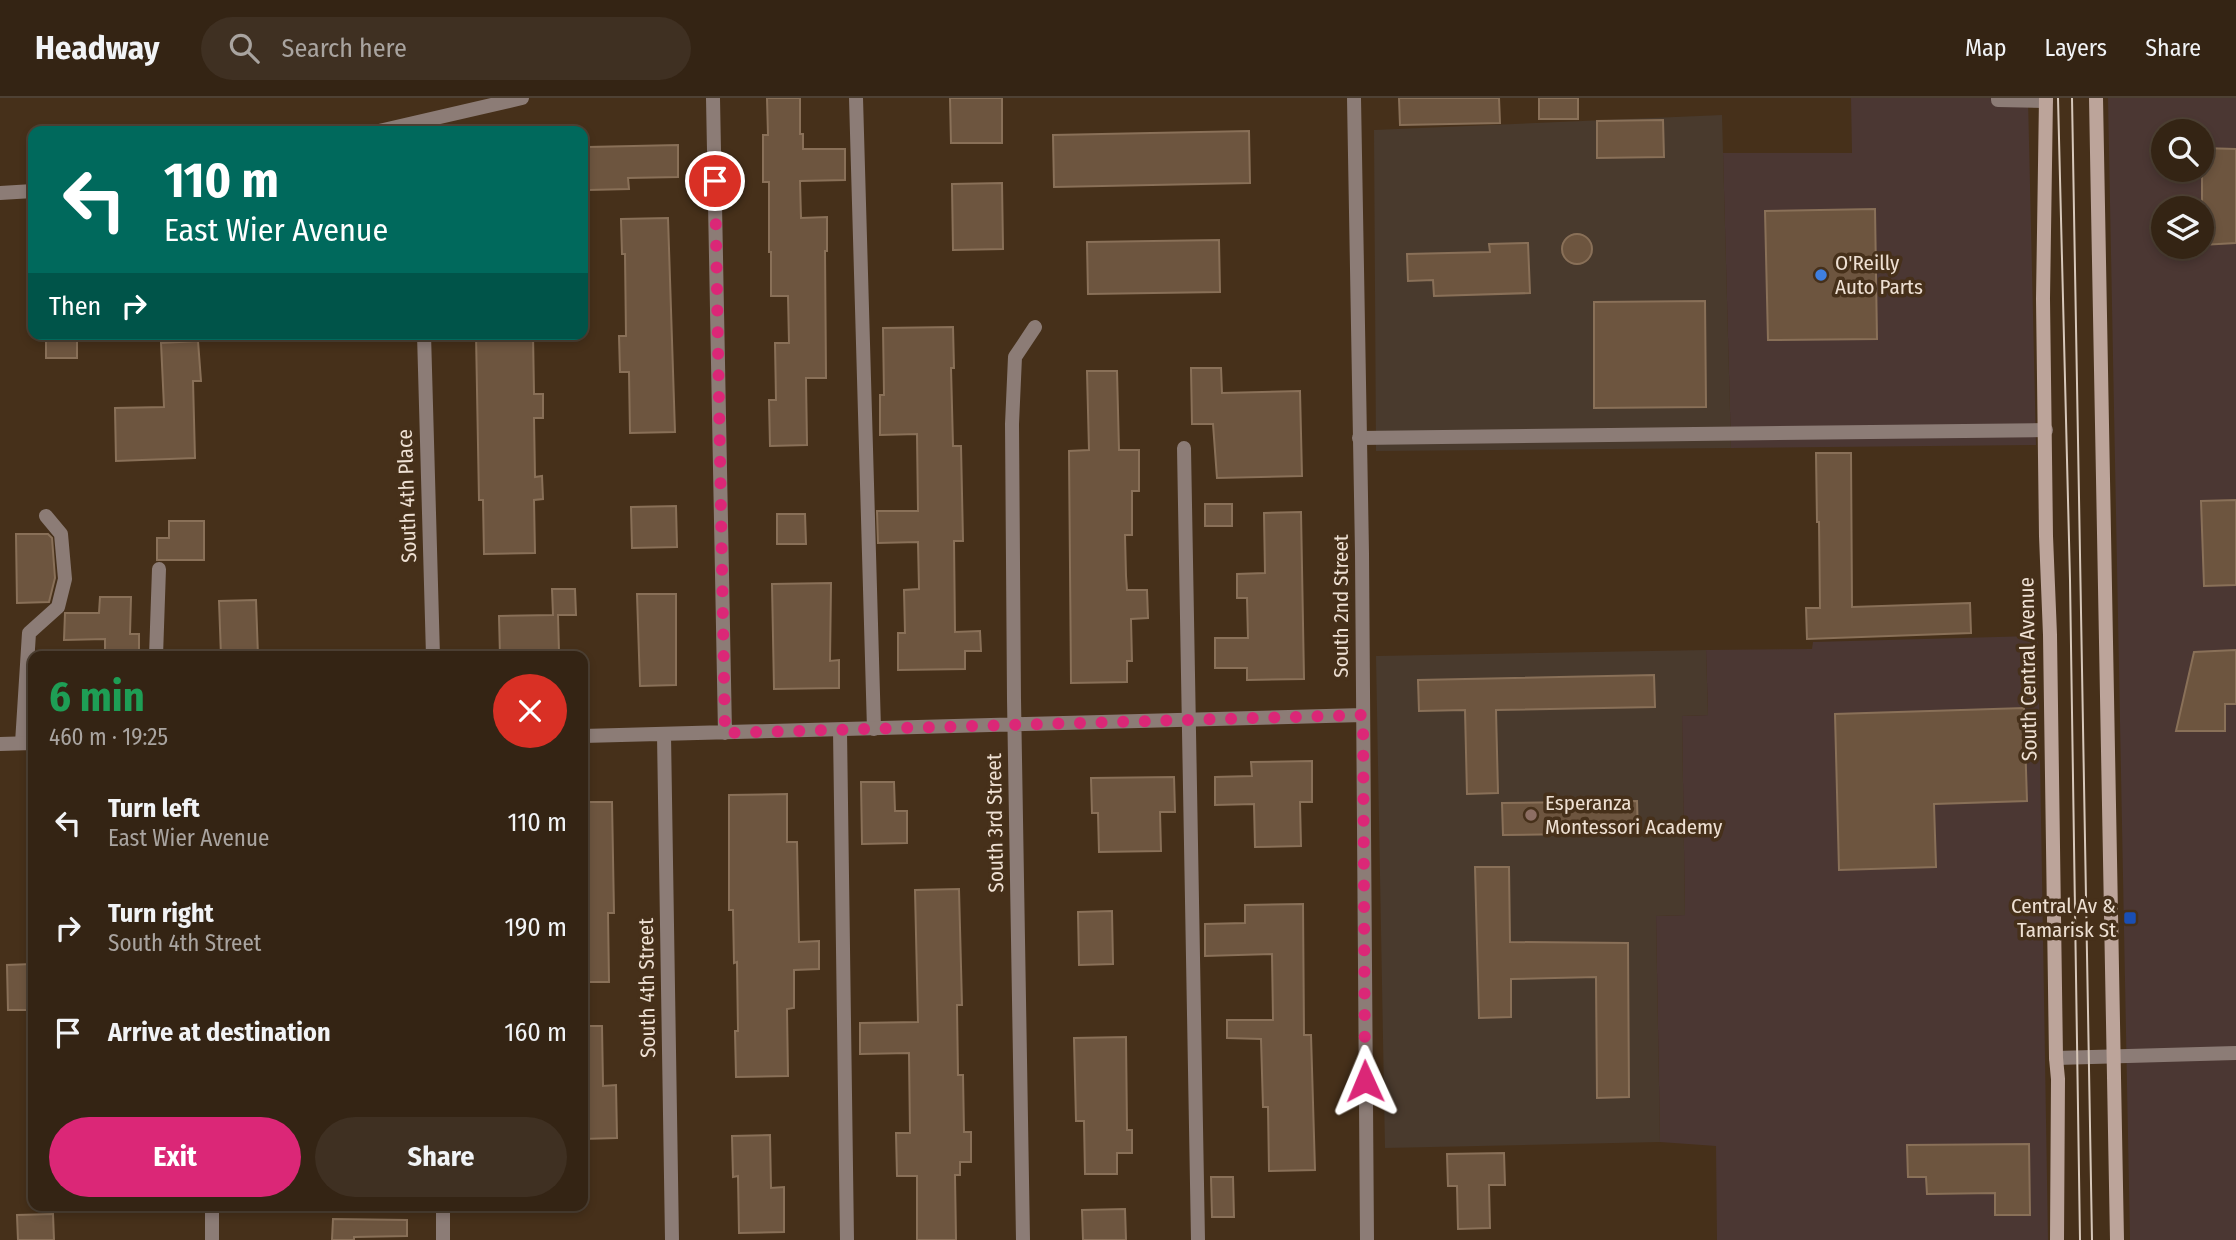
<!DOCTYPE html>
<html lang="en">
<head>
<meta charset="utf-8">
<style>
	body { margin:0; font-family:"Fira Sans Condensed",sans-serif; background:#3f3022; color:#f1f3f6; height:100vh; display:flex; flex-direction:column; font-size:26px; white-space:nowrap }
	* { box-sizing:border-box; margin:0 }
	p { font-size:23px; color:#a9a4a0 }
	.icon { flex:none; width:38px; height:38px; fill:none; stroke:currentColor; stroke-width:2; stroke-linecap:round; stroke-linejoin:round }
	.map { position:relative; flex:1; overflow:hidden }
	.drawer { position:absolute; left:28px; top:553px; width:560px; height:560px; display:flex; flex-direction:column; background:#342414; border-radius:14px; box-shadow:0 4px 10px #0003,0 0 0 2px #4e4134 }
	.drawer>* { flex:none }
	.hud { position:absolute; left:28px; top:28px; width:560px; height:214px; border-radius:14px; box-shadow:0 4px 10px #0003,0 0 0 2px #4e4134; background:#00695c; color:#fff; overflow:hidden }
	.controls { position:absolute; left:2151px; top:21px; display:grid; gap:14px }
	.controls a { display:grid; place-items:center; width:63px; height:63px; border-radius:50%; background:#342414; box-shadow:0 4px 10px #0003,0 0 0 2px #4e4134; font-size:35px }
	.pin { position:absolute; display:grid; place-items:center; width:60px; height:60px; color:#fff; margin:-30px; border:4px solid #fff; border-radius:50%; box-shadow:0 2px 7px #0007 }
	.me { position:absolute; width:77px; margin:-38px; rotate:359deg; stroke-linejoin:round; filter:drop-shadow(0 0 5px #0008) }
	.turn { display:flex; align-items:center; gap:24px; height:147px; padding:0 21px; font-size:32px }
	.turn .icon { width:91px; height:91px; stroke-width:2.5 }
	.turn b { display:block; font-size:49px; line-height:60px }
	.then { display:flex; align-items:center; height:66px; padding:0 21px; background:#0003; gap:14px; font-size:26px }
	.round { display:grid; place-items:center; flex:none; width:74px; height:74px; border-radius:37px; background:#3f3022 }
	.overview { display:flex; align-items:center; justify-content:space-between; height:119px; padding:0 21px }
	h1 { font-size:42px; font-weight:700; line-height:52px; color:#1e9e55 }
	.button { display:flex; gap:14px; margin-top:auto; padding:14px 21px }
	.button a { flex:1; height:80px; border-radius:42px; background:#db2777; color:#fff; font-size:28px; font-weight:700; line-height:80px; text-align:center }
	.button a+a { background:#3f3022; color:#f1f3f6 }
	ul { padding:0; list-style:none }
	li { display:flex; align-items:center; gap:21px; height:105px; padding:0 21px }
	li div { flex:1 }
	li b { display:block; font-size:26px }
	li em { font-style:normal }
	header { display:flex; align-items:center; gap:42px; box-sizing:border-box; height:98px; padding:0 35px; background:#342414; border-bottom:2px solid #4e4134 }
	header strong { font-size:33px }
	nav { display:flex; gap:38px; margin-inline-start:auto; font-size:24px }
	.search { width:490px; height:63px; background:#3f3022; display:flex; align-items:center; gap:18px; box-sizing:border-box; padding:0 24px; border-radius:38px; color:#a9a4a0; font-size:26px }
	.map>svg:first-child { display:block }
	.commercial { fill:#4b3733; fill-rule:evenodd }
	.education { fill:#493a2d }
	.building { fill:#6d553f; stroke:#897058; stroke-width:2 }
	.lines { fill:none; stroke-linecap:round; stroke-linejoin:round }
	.lane { stroke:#8c7c76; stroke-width:14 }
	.street { stroke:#8c7c76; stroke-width:14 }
	.secondary { stroke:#bca49a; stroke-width:14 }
	.tram { stroke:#d7c8ba; stroke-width:2 }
	.route { stroke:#db2777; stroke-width:12; stroke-dasharray:0 21.6 }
	.shop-dot { fill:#3f7fe0; stroke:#46301a; stroke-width:2.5 }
	.education-dot { fill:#8d6e63; stroke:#46301a; stroke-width:2.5 }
	.transit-dot { fill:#1a4fb4; stroke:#46301a; stroke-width:2.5 }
	.labels { text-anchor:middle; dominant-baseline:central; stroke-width:7; stroke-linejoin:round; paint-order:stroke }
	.poi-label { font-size:21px; fill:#eee0d3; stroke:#46301a; text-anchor:start }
	.street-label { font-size:21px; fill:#eee0d3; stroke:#46301a }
</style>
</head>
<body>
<header>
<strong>Headway</strong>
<div class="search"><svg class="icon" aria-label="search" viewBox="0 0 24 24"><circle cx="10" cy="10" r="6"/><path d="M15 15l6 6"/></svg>Search here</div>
<nav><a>Map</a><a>Layers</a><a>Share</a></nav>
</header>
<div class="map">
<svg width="2236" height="1142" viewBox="0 0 2236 1142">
	<rect width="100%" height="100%" fill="#46301a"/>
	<path class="commercial" d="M 1851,0 L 2028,0 L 2036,347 L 1731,350 L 1723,55 L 1852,55 Z
		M 2108,0 L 2236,0 L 2236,1142 L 2130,1142 ZM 2163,33 L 2202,33 L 2202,72 L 2163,72 ZM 2163,110 L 2202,110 L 2202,149 L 2163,149 Z
		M 2038,538 L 2048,1142 L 1717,1142 L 1716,1048 L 1660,1044 L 1656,818 L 1685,817 L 1682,618 L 1708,617 L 1706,552 L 1812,551 L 1813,544 Z"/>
	<path class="education" d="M 1722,17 L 1731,350 L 1376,353 L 1374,32 Z
		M 1706,552 L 1708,617 L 1682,618 L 1685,817 L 1656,818 L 1660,1044 L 1385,1050 L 1376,558 Z"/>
	<path class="building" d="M 767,0 L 800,0 L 800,36 L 803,36 L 803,51 L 845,51 L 845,82 L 800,83 L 801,120 L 827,119 L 827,153 L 825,153 L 826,280 L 806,280 L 807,347 L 770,348 L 769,302 L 776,302 L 775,245 L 789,245 L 788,198 L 771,198 L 771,154 L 769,154 L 769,84 L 763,84 L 763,37 L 768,37 Z
		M 950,0 L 1002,0 L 1002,45 L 951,45 Z
		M 1399,0 L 1499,0 L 1500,25 L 1400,27 Z
		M 1539,0 L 1578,0 L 1578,21 L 1539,21 Z
		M 1663,22 L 1664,59 L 1597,60 L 1597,23 Z
		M 1249,33 L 1250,85 L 1054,89 L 1053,37 Z
		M 678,47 L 678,79 L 628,80 L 629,91 L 588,92 L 588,49 Z
		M 2202,50 L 2236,51 L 2236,145 L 2202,147 Z
		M 1002,85 L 1003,151 L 953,152 L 952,86 Z
		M 1875,111 L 1877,241 L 1768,242 L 1765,113 Z
		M 668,120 L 675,334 L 630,335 L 629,274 L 620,274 L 619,238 L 626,238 L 625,156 L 622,156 L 621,121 Z
		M1562 151a15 15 0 1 1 30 0a15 15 0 1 1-30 0Z
		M 1219,142 L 1220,194 L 1088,196 L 1087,144 Z
		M 1528,145 L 1530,195 L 1434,198 L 1433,182 L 1408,183 L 1407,156 L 1490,154 L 1489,146 Z
		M 1705,203 L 1706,309 L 1594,310 L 1594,204 Z
		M 953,229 L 954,270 L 951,270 L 953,348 L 961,348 L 963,443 L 954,443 L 955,534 L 980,533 L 981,553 L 965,553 L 965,571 L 898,572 L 898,535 L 905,535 L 904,492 L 919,491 L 918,444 L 878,445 L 877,413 L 918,413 L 917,336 L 880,337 L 880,297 L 884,297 L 883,230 Z
		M 46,236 L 77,236 L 77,260 L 46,260 Z
		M 476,236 L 533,236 L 534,296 L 543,296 L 543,320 L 534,320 L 535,379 L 542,378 L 543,401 L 534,402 L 535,455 L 484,456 L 483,402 L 479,402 Z
		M 198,243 L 201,283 L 193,283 L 195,360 L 116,363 L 115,310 L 164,309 L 161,245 Z
		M 1191,270 L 1221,270 L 1222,295 L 1300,293 L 1302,378 L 1217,380 L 1213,326 L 1192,326 Z
		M 1087,273 L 1117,273 L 1119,352 L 1139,352 L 1139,393 L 1132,393 L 1132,437 L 1125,437 L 1126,478 L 1127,492 L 1147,492 L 1148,520 L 1131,521 L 1132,563 L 1127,563 L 1127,584 L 1071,585 L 1069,353 L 1089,352 Z
		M 1816,355 L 1851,355 L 1852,509 L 1970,505 L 1971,535 L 1807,541 L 1806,510 L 1820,510 L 1819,424 L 1817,424 Z
		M 2236,402 L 2236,487 L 2204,488 L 2201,403 Z
		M 1205,406 L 1232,406 L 1232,428 L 1205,428 Z
		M 676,408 L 677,449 L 632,450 L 631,409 Z
		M 1301,414 L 1304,581 L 1247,582 L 1247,570 L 1215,570 L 1215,540 L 1248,540 L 1247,500 L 1237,500 L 1237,476 L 1265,475 L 1264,415 Z
		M 777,416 L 805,416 L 806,446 L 777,446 Z
		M 169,423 L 204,423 L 204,462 L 157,462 L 157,440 L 169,440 Z
		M 16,436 L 48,436 L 52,440 L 55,480 L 49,504 L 17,505 Z
		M 831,485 L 830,563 L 839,562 L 839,590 L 774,591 L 772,486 Z
		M 552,491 L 575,491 L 576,517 L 558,517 L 559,554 L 545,555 L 545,558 L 500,558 L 499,518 L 553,517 Z
		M 637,496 L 676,496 L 676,587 L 640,588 Z
		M 100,499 L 131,499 L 130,536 L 139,536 L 139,558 L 105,558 L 105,541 L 64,542 L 65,515 L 99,515 Z
		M 256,502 L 258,558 L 221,558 L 219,503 Z
		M 2236,552 L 2236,606 L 2225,606 L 2225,633 L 2176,633 L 2194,554 Z
		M 1654,577 L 1655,609 L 1496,612 L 1498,695 L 1467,696 L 1465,612 L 1419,613 L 1418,582 Z
		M 2024,610 L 2027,703 L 1934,706 L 1936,769 L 1839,772 L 1835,616 Z
		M 1312,663 L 1312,704 L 1300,704 L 1301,748 L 1255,749 L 1254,706 L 1215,707 L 1215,679 L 1252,678 L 1251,664 Z
		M 1174,679 L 1175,714 L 1160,714 L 1161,753 L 1099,754 L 1098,715 L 1092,715 L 1091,680 Z
		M 861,684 L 894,684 L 895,713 L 907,713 L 907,745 L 862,746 Z
		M 787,696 L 787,744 L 797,744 L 799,844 L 819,843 L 819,871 L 794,872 L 794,910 L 787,911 L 788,978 L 736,979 L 735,933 L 738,933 L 737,864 L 734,865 L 733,812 L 729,812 L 729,697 Z
		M 1637,703 L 1638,735 L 1503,737 L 1502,705 Z
		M 583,704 L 612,704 L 614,815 L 608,815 L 609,884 L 583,884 Z
		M 1475,769 L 1509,769 L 1510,844 L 1628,845 L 1629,999 L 1597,1000 L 1596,879 L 1511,881 L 1511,919 L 1479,920 Z
		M 959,791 L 962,907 L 957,907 L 958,977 L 963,977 L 964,1034 L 971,1034 L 971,1064 L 960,1064 L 960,1077 L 955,1077 L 956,1142 L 917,1142 L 917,1078 L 897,1078 L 896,1035 L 910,1035 L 909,955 L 860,956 L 860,925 L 918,924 L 915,792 Z
		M 1303,806 L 1304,937 L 1311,937 L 1315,1072 L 1269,1073 L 1268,1009 L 1263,1009 L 1261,941 L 1227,940 L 1227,922 L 1273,922 L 1272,856 L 1205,858 L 1205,826 L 1245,825 L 1245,807 Z
		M 1112,813 L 1113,866 L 1079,867 L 1078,814 Z
		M 32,866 L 32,912 L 8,912 L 7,867 Z
		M 583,928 L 602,928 L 603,988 L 616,987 L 617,1040 L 583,1041 Z
		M 1126,939 L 1127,1032 L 1132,1032 L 1132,1055 L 1117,1055 L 1117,1076 L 1085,1076 L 1084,1023 L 1076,1023 L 1074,940 Z
		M 770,1037 L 771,1090 L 784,1089 L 784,1134 L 739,1135 L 738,1078 L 733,1079 L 732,1038 Z
		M 2029,1046 L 2030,1117 L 1995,1117 L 1995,1095 L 1927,1096 L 1926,1079 L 1908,1079 L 1907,1047 Z
		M 1504,1055 L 1505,1087 L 1489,1087 L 1490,1130 L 1458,1131 L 1457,1088 L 1448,1088 L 1447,1056 Z
		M 1211,1079 L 1233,1079 L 1234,1119 L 1212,1119 Z
		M 1125,1111 L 1126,1142 L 1083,1142 L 1082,1112 Z
		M 53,1116 L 54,1142 L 18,1142 L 17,1117 Z
		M 333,1121 L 407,1122 L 407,1138 L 354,1139 L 354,1142 L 332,1142 Z"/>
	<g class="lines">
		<path class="lane" d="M 856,0 L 874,631
			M 1998,0 L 1998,2 L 2046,3
			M 1359,340 L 2046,332
			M 1184,350 L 1198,1142
			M 156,558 L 159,471
			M 840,632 L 847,1142
			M 22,645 L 29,535 L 58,509 L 65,481 L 61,436 L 46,418
			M 443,1108 L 443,1142"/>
		<path class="street" d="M 713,0 L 725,635
			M 1354,0 L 1362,455 L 1367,1142
			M 379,33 L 522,0
			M 0,95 L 33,93
			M 424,236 L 433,558
			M 664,637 L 672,1142
			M 583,638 L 1363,617
			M 0,646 L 33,645
			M 2056,960 L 2236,955
			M 212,1108 L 212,1142
			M 1023,1142 L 1014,601 L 1012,326 L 1015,259 L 1035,229"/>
		<path class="secondary" d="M 2046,0 L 2043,201 L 2046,438 L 2050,537 L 2056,960 L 2058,981 L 2057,1142
			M 2096,0 L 2117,1142"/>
		<path class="tram" d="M 2058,0 L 2070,482 L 2080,1142
			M 2072,0 L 2092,1142"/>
	</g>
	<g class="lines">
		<path class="route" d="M 715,83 L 725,635 L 1363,617 L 1365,983"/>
	</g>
	<circle class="shop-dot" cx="1821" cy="177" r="7"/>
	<circle class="education-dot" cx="1531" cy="717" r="7"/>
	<rect class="transit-dot" x="2123" y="813" width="14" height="14" rx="3.5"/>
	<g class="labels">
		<g class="poi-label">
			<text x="1835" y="165">O'Reilly<tspan x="1835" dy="24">Auto Parts</tspan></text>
			<text x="1545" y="705">Esperanza<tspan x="1545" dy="24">Montessori Academy</tspan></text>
			<text x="2116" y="808" text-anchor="end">Central Av &amp;<tspan x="2116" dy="24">Tamarisk St</tspan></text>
		</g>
		<g class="street-label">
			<text transform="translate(407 398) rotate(-92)">South 4th Place</text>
			<text transform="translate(1341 508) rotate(-90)">South 2nd Street</text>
			<text transform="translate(2028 571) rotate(-91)">South Central Avenue</text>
			<text transform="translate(995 725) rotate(-91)">South 3rd Street</text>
			<text transform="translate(647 890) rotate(-91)">South 4th Street</text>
		</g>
	</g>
</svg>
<div class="controls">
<a><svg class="icon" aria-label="search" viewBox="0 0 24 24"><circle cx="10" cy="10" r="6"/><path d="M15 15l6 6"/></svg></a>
<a><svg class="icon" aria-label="layers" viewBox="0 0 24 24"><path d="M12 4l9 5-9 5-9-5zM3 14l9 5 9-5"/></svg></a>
</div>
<div class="pin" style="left:715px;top:83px;background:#d93025"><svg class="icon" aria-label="arrive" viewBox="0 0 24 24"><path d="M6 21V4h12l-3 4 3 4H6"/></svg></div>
<svg class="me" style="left:1365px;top:983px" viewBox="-20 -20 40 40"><path d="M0-17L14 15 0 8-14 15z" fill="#db2777" stroke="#fff" stroke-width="4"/></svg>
<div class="hud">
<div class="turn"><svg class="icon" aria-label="left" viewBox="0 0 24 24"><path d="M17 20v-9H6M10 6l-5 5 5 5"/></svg><div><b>110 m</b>East Wier Avenue</div></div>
<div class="then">Then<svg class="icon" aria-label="right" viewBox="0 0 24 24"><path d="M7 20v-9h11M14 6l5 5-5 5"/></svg></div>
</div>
<section class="drawer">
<div class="overview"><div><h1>6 min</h1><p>460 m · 19:25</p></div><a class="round" style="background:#d93025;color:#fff"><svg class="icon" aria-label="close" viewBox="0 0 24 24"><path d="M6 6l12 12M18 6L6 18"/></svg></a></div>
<ul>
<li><svg class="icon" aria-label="left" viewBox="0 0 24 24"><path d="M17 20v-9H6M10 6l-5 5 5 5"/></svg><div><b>Turn left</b><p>East Wier Avenue</p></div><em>110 m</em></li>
<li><svg class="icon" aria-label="right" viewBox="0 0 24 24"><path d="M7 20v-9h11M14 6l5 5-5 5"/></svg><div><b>Turn right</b><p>South 4th Street</p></div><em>190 m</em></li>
<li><svg class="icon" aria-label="arrive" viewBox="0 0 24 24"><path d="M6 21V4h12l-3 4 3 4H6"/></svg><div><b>Arrive at destination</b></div><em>160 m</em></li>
</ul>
<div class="button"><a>Exit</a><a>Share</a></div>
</section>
</div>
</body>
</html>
